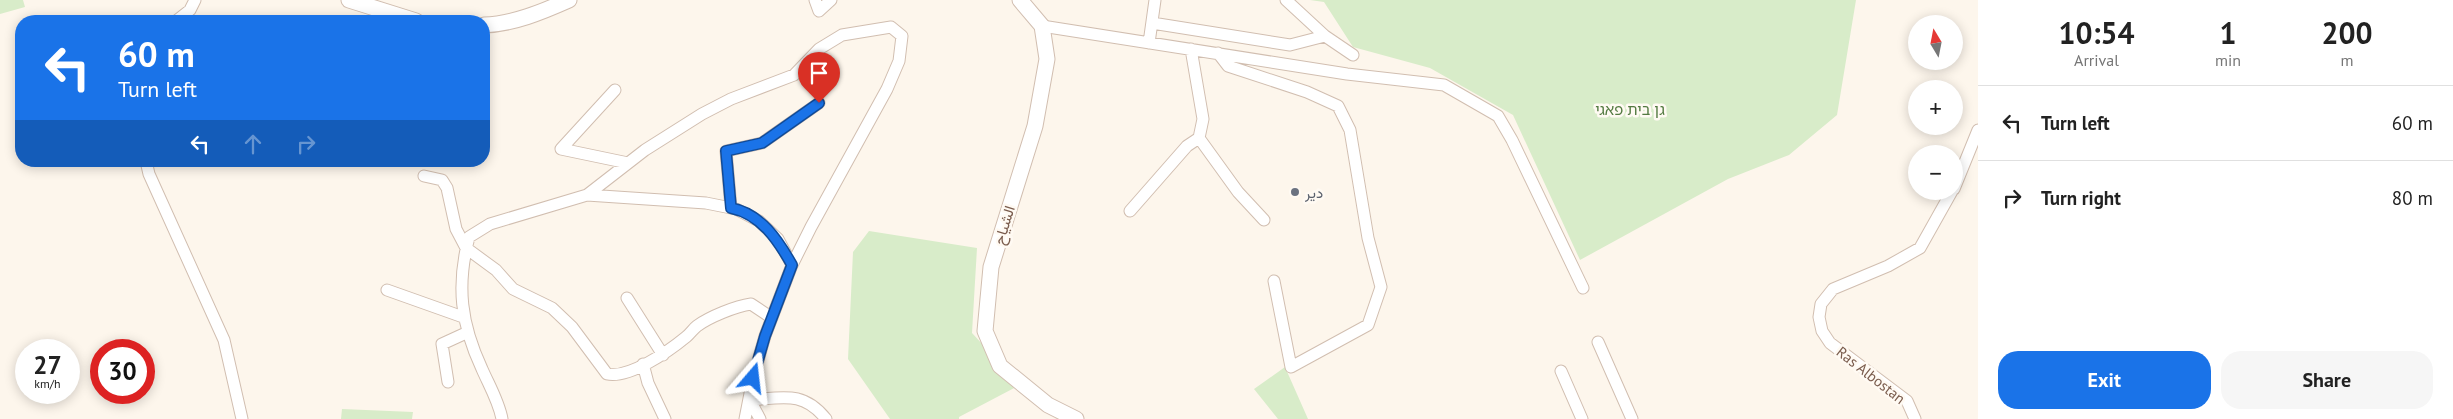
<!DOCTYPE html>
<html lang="en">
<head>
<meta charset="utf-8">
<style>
	body { margin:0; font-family:"PT Sans",Vazirmatn,"Noto Sans Hebrew",sans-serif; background:#f6f6f6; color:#222; height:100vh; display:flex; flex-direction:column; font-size:19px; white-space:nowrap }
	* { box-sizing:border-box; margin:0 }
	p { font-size:16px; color:#767676 }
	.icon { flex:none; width:28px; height:28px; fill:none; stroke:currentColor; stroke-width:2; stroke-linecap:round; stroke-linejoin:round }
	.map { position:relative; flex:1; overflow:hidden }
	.details { display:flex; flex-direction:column; background:#fff; width:475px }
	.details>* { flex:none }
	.hud { position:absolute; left:15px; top:15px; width:475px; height:152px; border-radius:20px; box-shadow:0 2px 12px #0003; background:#1a73e8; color:#fff; overflow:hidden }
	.needle { width:32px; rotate:350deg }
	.buttons { position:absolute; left:1908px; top:15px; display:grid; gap:10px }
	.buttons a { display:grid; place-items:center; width:55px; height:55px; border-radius:50%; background:#fff; box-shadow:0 2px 12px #0003; font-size:25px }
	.speed { position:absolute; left:15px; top:339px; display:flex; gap:10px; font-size:25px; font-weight:700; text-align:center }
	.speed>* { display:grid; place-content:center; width:65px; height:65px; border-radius:50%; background:#fff; box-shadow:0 2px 12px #0003; line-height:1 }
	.speed small { font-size:12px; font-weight:400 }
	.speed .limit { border:8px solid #d22; background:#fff; color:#111 }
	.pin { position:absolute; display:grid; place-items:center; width:42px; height:42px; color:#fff; margin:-51px -21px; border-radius:50% 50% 50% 0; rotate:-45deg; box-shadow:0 0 5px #0007 }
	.pin .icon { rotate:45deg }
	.me { position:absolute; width:55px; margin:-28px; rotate:17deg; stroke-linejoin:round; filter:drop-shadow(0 0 4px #0008) }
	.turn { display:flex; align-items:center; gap:18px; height:105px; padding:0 20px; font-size:22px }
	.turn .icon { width:65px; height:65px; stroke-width:2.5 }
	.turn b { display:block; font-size:35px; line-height:42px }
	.lanes { display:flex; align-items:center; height:48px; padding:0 20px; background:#0003; justify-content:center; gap:25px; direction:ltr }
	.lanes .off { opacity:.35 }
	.eta { display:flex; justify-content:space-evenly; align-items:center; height:85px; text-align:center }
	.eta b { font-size:30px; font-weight:600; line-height:35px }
	.primary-button { display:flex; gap:10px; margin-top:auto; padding:10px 20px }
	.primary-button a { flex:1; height:58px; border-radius:20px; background:#1a73e8; color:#fff; font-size:20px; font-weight:600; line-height:58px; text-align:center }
	.primary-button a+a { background:#f6f6f6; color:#222 }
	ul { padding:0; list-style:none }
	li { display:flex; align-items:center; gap:15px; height:75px; padding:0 20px; border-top:1px solid #e0e0e0 }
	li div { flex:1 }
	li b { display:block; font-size:19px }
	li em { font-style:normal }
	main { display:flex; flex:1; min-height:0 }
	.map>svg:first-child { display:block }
	.green { fill:#d8ecc9 }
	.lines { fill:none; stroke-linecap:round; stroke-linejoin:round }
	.minor-casing { stroke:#d1beb0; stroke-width:13 }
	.tertiary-casing { stroke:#d1beb0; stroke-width:17 }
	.minor { stroke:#fff; stroke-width:11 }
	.tertiary { stroke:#fff; stroke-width:15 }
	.route-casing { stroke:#114b97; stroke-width:12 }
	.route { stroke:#1a73e8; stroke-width:9 }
	.worship-dot { fill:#6b7280; stroke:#fffaf3; stroke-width:2 }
	.labels { text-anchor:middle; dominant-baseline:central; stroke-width:5; stroke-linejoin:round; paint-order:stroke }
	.park-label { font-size:15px; fill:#537a41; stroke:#fffaf3 }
	.worship-label { font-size:15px; fill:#5b616d; stroke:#fffaf3; text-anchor:start }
	.street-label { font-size:15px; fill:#7a5c4d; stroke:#fffaf3 }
</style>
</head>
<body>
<main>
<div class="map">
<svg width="1978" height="419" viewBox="0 0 1978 419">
	<rect width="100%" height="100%" fill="#fdf6ec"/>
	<path class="green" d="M 0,0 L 23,0 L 25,7 L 0,14 Z
		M 1310,0 L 1856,0 L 1837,115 L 1789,155 L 1728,179 L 1580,260 L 1513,115 L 1430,68 L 1353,47 L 1324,2 Z
		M 869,231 L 977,248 L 972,333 L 1020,385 L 959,417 L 959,419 L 890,419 L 848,359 L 853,252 Z
		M 1285,367 L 1308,419 L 1278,419 L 1254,389 Z
		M 342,409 L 413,412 L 412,419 L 341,419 Z"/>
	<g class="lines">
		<g class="minor-casing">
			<path id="minor" d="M 815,0 L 819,11 L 831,0
				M 176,21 L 190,10 L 195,0
				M 1152,23 L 1290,45 L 1325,36 L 1286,0
				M 1042,26 L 1347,74 L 1444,85 L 1498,116 L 1512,140 L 1583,288
				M 1325,36 L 1353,55
				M 1149,43 L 1155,0
				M 1191,49 L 1203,119 L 1199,138 L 1238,192 L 1264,220
				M 1218,53 L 1228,66 L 1307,92 L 1338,106 L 1350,130 L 1368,238 L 1381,287 L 1368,325 L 1291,367 L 1274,281
				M 615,90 L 561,149 L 628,163
				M 146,161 L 149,174 L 224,340 L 242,419
				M 424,176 L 442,180 L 447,188 L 456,229 L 466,248 L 496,270 L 513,289 L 552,308 L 572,327 L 607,374 C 629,379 669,351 686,337 C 690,334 693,329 697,326 C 709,317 736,306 751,304 L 772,318
				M 1954,189 L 1978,130
				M 587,195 L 645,150 L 702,114 L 731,99 L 794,75 L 819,49 L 842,35 L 891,27 L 902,36 L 899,61 L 887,89 L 811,227 L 792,265 L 765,336 L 753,378 L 745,419
				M 731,208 L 726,151 L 762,143 L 819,103
				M 1130,211 L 1187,146 L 1199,138
				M 387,290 L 463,317
				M 627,298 L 663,355
				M 1598,342 L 1632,419
				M 643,364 L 648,383 L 665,419
				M 1561,371 L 1582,419
				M 448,382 L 442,344 L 466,333
				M 502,419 C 499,402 489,385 482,369 C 461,324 456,286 469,237 L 490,224 L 587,195 L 706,203 L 736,209 L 759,221 L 778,239 L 792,265
				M 760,419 L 750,400 C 782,398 803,390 826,419
				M 1915,419 L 1907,401 L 1830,343 L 1822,331 L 1819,317 L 1821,304 L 1833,289 L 1888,266 L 1920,248 L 1952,191"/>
		</g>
		<g class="tertiary-casing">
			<path id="tertiary" d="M 349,0 L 416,21
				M 1020,0 L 1042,26 L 1047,59 L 1035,126 L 991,267 L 985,331 L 1000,366 L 1048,405 L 1076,419
				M 484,25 C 513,24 542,12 569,0"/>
		</g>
		<use href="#minor" class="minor"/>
		<use href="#tertiary" class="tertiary"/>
	</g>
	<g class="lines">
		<g class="route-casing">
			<path id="route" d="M 753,378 L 765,336 L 792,265 C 778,240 761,214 731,208 L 726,151 L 762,143 L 819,103"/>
		</g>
		<use href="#route" class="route"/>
	</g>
	<circle class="worship-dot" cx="1295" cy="192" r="5"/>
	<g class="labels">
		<g class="park-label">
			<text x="1630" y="109">גן בית פאגי</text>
		</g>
		<g class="worship-label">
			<text x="1305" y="192">دير</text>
		</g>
		<g class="street-label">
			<text transform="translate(1004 225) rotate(-73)">الشياح</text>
			<text transform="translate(1871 375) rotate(38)">Ras Albostan</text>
		</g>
	</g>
</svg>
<div class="buttons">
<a><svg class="needle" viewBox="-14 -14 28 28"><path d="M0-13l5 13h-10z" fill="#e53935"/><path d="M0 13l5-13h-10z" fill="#767676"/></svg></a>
<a>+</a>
<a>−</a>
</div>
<div class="speed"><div>27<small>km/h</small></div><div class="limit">30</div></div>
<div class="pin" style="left:819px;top:103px;background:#d93025"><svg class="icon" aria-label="arrive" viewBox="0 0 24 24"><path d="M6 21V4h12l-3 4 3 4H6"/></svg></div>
<svg class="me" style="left:753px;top:378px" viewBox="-20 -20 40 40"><path d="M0-17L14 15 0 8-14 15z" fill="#1a73e8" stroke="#fff" stroke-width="4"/></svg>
<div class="hud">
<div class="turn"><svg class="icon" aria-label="left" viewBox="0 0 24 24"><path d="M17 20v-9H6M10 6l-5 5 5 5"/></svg><div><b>60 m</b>Turn left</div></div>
<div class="lanes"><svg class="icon" aria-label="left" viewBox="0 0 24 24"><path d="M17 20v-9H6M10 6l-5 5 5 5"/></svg><svg class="icon off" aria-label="ahead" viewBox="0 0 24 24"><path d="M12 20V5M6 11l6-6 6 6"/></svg><svg class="icon off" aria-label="right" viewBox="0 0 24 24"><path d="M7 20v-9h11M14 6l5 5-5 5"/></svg></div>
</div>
</div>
<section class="details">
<div class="eta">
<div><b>10:54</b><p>Arrival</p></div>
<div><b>1</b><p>min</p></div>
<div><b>200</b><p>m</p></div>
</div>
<ul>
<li><svg class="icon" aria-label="left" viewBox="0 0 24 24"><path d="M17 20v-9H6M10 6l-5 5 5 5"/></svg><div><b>Turn left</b></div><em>60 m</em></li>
<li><svg class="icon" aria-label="right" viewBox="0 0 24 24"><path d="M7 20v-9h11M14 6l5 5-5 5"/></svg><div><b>Turn right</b></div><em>80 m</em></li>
</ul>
<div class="primary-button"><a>Exit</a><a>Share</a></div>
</section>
</main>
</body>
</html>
